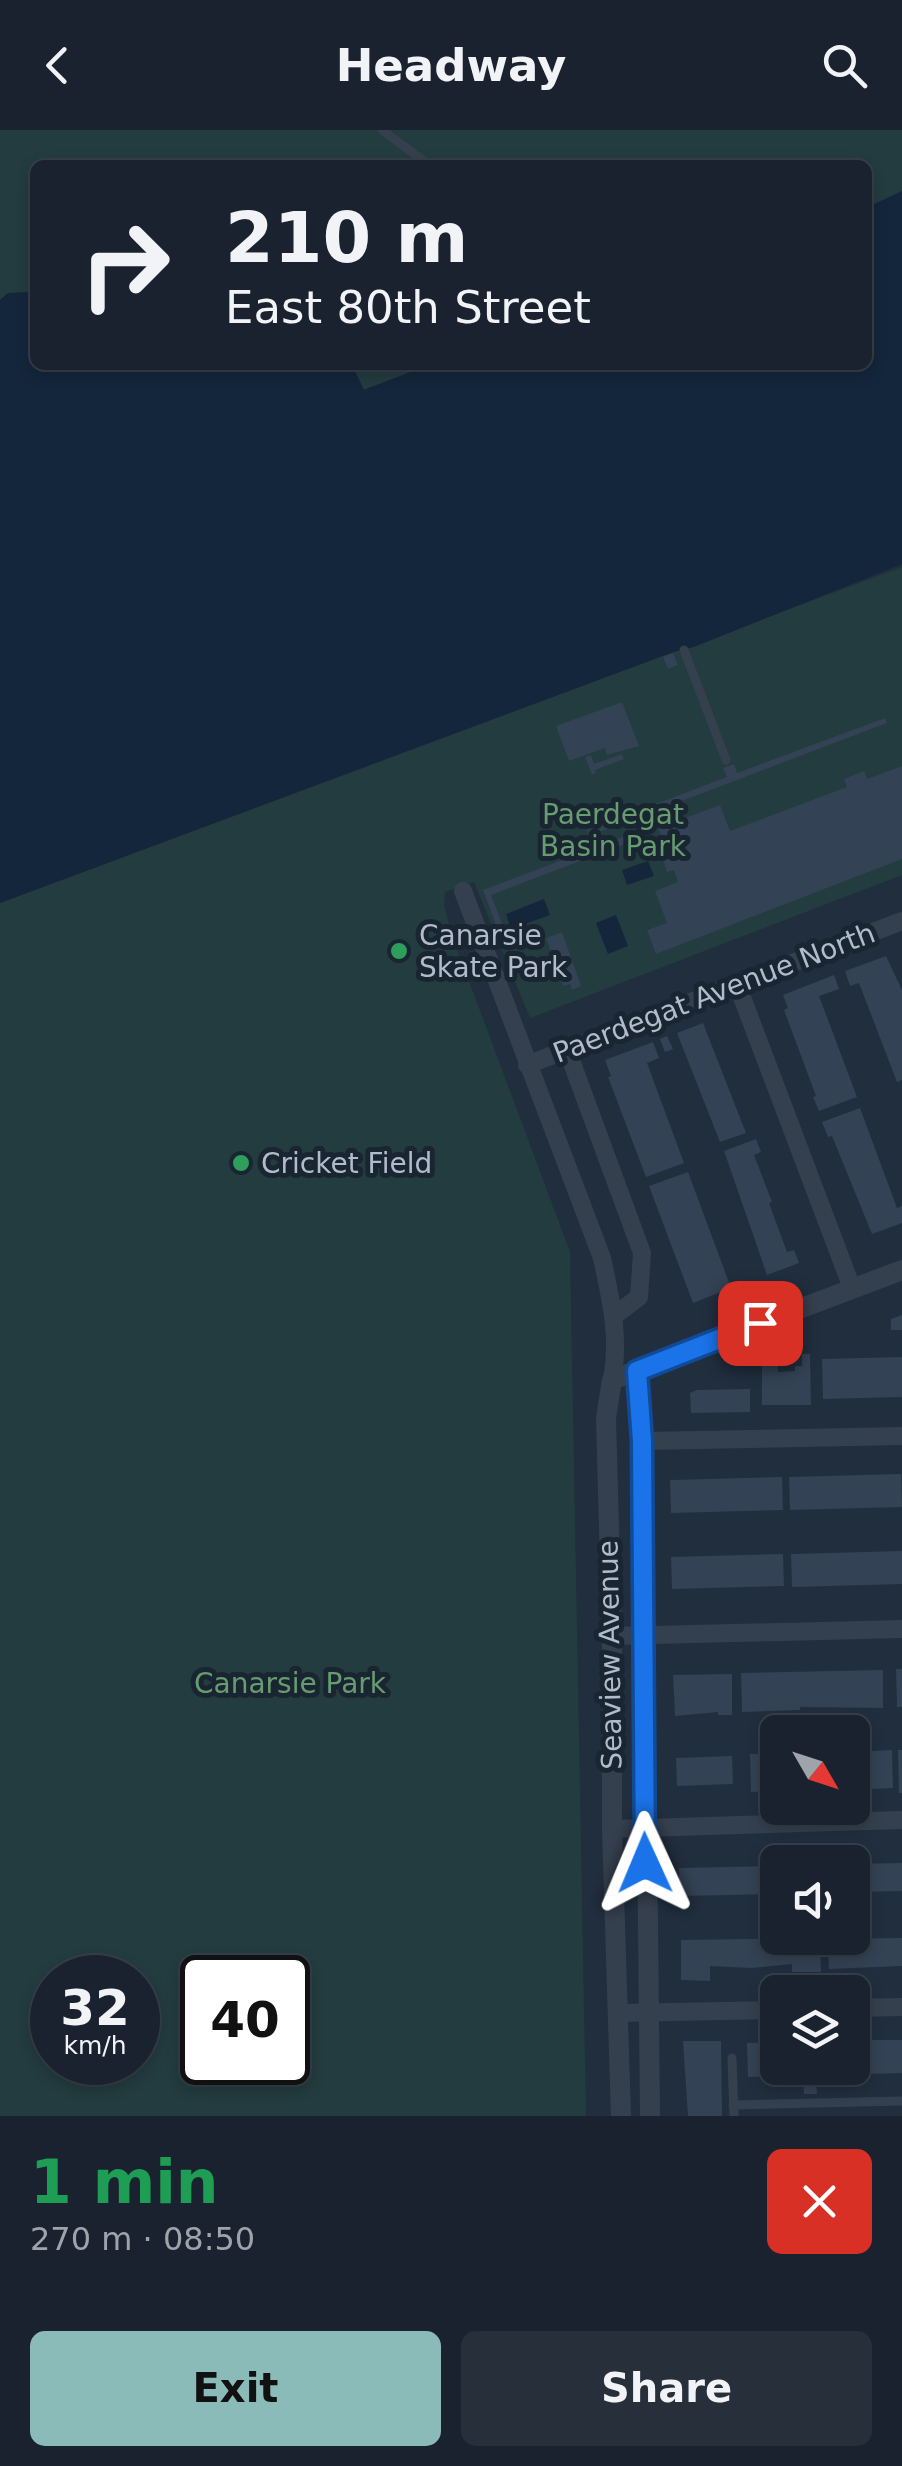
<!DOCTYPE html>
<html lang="en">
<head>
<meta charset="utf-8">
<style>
	body { margin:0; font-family:"DejaVu Sans",sans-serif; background:#262f3a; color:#f1f3f6; height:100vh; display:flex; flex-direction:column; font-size:38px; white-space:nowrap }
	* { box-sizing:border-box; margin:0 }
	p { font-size:32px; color:#9fa4aa }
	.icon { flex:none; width:55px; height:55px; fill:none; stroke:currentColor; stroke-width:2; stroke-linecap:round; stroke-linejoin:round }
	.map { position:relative; height:1986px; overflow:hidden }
	.side { display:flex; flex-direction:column; background:#19222e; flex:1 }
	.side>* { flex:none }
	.banner { position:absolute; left:30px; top:30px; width:842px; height:210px; border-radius:15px; box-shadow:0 5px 15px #0003,0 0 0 2px #373f4a; background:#19222e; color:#f1f3f6; overflow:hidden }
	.needle { width:65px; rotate:129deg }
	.buttons { position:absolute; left:760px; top:1585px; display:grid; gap:20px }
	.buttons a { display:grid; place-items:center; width:110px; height:110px; border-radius:15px; background:#19222e; box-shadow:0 5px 15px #0003,0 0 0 2px #373f4a; font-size:50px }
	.speed { position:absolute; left:30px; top:1825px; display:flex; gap:20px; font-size:50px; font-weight:700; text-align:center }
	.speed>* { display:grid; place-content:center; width:130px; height:130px; border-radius:50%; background:#19222e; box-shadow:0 5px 15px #0003,0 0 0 2px #373f4a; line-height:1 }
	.speed small { font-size:25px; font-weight:400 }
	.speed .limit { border:5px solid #111; border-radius:15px; background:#fff; color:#111 }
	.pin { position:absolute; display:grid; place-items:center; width:85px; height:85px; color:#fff; margin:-42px; border-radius:20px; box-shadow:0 5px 15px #0006 }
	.me { position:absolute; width:110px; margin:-55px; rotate:359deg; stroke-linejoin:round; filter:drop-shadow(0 0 8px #0008) }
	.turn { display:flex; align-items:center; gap:35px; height:210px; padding:0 30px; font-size:45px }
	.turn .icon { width:130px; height:130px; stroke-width:2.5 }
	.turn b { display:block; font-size:70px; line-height:85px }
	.round { display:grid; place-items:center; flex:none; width:105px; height:105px; border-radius:15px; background:#262f3a }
	.summary { display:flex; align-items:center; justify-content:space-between; height:170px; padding:0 30px }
	h1 { font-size:60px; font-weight:800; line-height:75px; color:#1e9e55 }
	.button { display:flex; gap:20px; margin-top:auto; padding:20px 30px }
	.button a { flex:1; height:115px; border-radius:15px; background:#8bbbb9; color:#111; font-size:40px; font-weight:800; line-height:115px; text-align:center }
	.button a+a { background:#262f3a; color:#f1f3f6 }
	header { display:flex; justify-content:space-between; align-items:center; height:130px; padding:0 30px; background:#19222e; font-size:45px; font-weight:800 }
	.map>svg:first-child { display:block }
	.green { fill:#233c3f; fill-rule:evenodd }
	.water { fill:#14263c }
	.building { fill:#334254 }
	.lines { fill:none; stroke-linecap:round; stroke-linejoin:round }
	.service { stroke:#35404e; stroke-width:9 }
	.minor { stroke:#35404e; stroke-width:18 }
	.tertiary { stroke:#35404e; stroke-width:20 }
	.route-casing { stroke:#114b97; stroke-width:25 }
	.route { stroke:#1a73e8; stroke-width:18 }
	.leisure-dot { fill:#2e9e5b; stroke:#1a2532; stroke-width:4 }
	.labels { text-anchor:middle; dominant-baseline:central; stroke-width:10; stroke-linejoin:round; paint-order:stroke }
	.park-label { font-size:28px; fill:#669c70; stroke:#1a2532 }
	.poi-label { font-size:28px; fill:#b1bbc9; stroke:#1a2532; text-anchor:start }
	.street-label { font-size:28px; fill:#b1bbc9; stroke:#1a2532 }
</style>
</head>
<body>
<header><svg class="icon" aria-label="back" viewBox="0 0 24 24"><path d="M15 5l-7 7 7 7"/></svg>Headway<svg class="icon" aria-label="search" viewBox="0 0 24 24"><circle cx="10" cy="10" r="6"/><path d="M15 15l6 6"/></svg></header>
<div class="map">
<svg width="902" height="1986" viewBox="0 0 902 1986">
	<rect width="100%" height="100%" fill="#212e3e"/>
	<path class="green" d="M 0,0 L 902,0 L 902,67 L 868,77 L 868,35 L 35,35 L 35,162 L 8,163 L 0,170 Z
		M 350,235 L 429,235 L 363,260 Z
		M 902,437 L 902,745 L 530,888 L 474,752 L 445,762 L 444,775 L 453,808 L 570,1122 L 586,1986 L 0,1986 L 0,773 ZM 52,1848 L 138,1848 L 138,1932 L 52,1932 ZM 202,1848 L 288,1848 L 288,1932 L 202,1932 Z"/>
	<path class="water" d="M 902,61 L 902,434 L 694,517 L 673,522 L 0,773 L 0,170 L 8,163 L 35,162 L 35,235 L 352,235 L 364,260 L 429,235 L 868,235 L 868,77 Z
		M 648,731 L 654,746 L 627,755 L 622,740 Z
		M 544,769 L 550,785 L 511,799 L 506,784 Z
		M 616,785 L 628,816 L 608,824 L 596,793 Z"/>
	<path class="building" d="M 673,523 L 678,535 L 668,539 L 663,527 Z
		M 622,572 L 639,616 L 607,625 L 605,618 L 569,631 L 556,596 Z
		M 885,588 L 887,593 L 589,706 L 587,700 L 727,647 L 723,638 L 734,634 L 737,643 Z
		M 622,624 L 624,629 L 595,640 L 596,643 L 592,645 L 585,627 L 591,625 L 594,634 Z
		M 902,636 L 902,729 L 656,824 L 647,800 L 667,793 L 655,761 L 678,752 L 674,740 L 667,742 L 660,722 L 658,714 L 664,712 L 658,698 L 720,675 L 730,701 L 847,657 L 844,649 L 864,641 L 867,649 Z
		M 647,698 L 649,705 L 491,765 L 508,809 L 502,811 L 483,760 Z
		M 562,802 L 581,856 L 572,860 L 570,854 L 563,856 L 546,808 Z
		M 886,826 L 902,860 L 902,950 L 897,952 L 859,853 L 850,856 L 845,841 Z
		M 834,845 L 839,859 L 819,866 L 857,967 L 819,981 L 813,967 L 816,966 L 784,880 L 788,878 L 783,865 Z
		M 703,893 L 746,1003 L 720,1012 L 677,903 Z
		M 667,906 L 673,919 L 665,922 L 660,909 Z
		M 653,912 L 659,928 L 647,933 L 684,1033 L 646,1047 L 608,947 L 611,946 L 605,930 Z
		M 860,978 L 897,1078 L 902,1076 L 902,1093 L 872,1104 L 832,1006 L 828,1007 L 822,992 Z
		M 756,1009 L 761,1022 L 754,1025 L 772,1072 L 769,1073 L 787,1122 L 794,1120 L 799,1133 L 767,1145 L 724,1021 Z
		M 688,1042 L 731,1158 L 693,1173 L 649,1056 Z
		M 902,1185 L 902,1200 L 891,1200 L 891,1189 Z
		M 802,1224 L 810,1224 L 811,1275 L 762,1275 L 762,1236 L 778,1236 L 778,1242 L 795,1241 L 795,1236 L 802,1236 Z
		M 902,1227 L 902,1267 L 823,1269 L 822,1229 Z
		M 750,1259 L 750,1282 L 691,1283 L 690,1263 L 697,1260 Z
		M 901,1344 L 902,1377 L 790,1380 L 789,1347 Z
		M 782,1347 L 783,1380 L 671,1383 L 670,1350 Z
		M 902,1421 L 902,1454 L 792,1457 L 791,1424 Z
		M 783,1424 L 784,1456 L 672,1459 L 671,1427 Z
		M 896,1539 L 902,1539 L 902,1577 L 897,1577 Z
		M 883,1540 L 883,1578 L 800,1577 L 800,1580 L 742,1582 L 741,1543 Z
		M 732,1544 L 732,1585 L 718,1585 L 718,1582 L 675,1586 L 673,1545 Z
		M 892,1620 L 893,1658 L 852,1660 L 852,1622 Z
		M 898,1620 L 902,1620 L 902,1663 L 899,1663 Z
		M 778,1623 L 778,1661 L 751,1662 L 750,1624 Z
		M 732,1626 L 733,1654 L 677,1656 L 676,1628 Z
		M 902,1733 L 902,1761 L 852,1762 L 852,1734 Z
		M 778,1736 L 778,1764 L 680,1766 L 679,1738 Z
		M 820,1808 L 821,1842 L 792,1842 L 792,1834 L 751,1838 L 710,1836 L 710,1851 L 681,1850 L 681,1810 Z
		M 902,1808 L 902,1836 L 829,1839 L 828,1809 Z
		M 867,1910 L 902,1910 L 902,1943 L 868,1944 Z
		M 683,1911 L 721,1911 L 722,1986 L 688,1986 Z
		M 852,1911 L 858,1911 L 858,1944 L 748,1947 L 747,1913 L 778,1912 L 778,1938 L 852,1938 Z
		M 803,1947 L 816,1947 L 817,1964 L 804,1964 Z"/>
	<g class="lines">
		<path class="service" d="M 382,0 L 429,35
			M 684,520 L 726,630
			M 732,1928 L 734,1986
			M 733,1975 L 902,1971"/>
		<path class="minor" d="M 463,761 L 602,1128 C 611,1170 620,1208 612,1250
			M 737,854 L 852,1158
			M 564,921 L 572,933 L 642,1123 L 639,1167 L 614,1186
			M 527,935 L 902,791
			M 643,1311 L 902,1306
			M 612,1506 L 902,1499
			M 612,1699 L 902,1690
			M 852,1878 L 902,1877
			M 619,1883 L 778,1880"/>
		<path class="tertiary" d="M 637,1241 L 643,1311 L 650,1986
			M 621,1986 L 612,1699 L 612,1506 L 606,1288 L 612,1250 L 902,1140"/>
	</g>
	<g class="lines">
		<g class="route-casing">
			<path id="route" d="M 645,1733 L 642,1311 L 637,1241 L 760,1193"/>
		</g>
		<use href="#route" class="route"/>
	</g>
	<g class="leisure-dot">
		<circle cx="399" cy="821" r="10"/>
		<circle cx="241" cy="1033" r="10"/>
	</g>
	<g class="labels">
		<g class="park-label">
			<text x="613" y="684">Paerdegat<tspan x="613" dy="32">Basin Park</tspan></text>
			<text x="290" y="1553">Canarsie Park</text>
		</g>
		<g class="poi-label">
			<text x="419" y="805">Canarsie<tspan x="419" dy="32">Skate Park</tspan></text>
			<text x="261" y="1033">Cricket Field</text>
		</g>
		<g class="street-label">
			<text transform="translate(714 863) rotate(-21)">Paerdegat Avenue North</text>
			<text transform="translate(610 1525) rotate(-91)">Seaview Avenue</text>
		</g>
	</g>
</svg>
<div class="buttons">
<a><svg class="needle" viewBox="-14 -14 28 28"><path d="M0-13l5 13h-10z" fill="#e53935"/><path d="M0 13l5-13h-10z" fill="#9fa4aa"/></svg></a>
<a><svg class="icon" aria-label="sound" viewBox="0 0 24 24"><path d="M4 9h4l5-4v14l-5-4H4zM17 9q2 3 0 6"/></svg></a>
<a><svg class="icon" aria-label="layers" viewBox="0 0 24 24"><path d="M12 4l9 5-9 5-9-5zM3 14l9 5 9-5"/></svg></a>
</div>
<div class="speed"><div>32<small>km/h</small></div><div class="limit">40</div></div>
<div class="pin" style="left:760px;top:1193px;background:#d93025"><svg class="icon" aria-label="arrive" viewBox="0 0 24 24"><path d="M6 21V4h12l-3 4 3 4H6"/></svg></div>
<svg class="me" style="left:645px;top:1733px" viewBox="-20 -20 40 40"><path d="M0-17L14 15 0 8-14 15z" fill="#1a73e8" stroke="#fff" stroke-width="4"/></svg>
<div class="banner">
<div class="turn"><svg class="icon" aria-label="right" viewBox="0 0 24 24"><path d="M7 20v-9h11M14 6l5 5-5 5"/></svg><div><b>210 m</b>East 80th Street</div></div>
</div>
</div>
<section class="side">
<div class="summary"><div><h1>1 min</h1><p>270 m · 08:50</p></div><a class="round" style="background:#d93025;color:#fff"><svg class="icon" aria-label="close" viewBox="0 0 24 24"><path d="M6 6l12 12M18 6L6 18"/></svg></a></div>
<div class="button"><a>Exit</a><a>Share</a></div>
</section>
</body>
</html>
